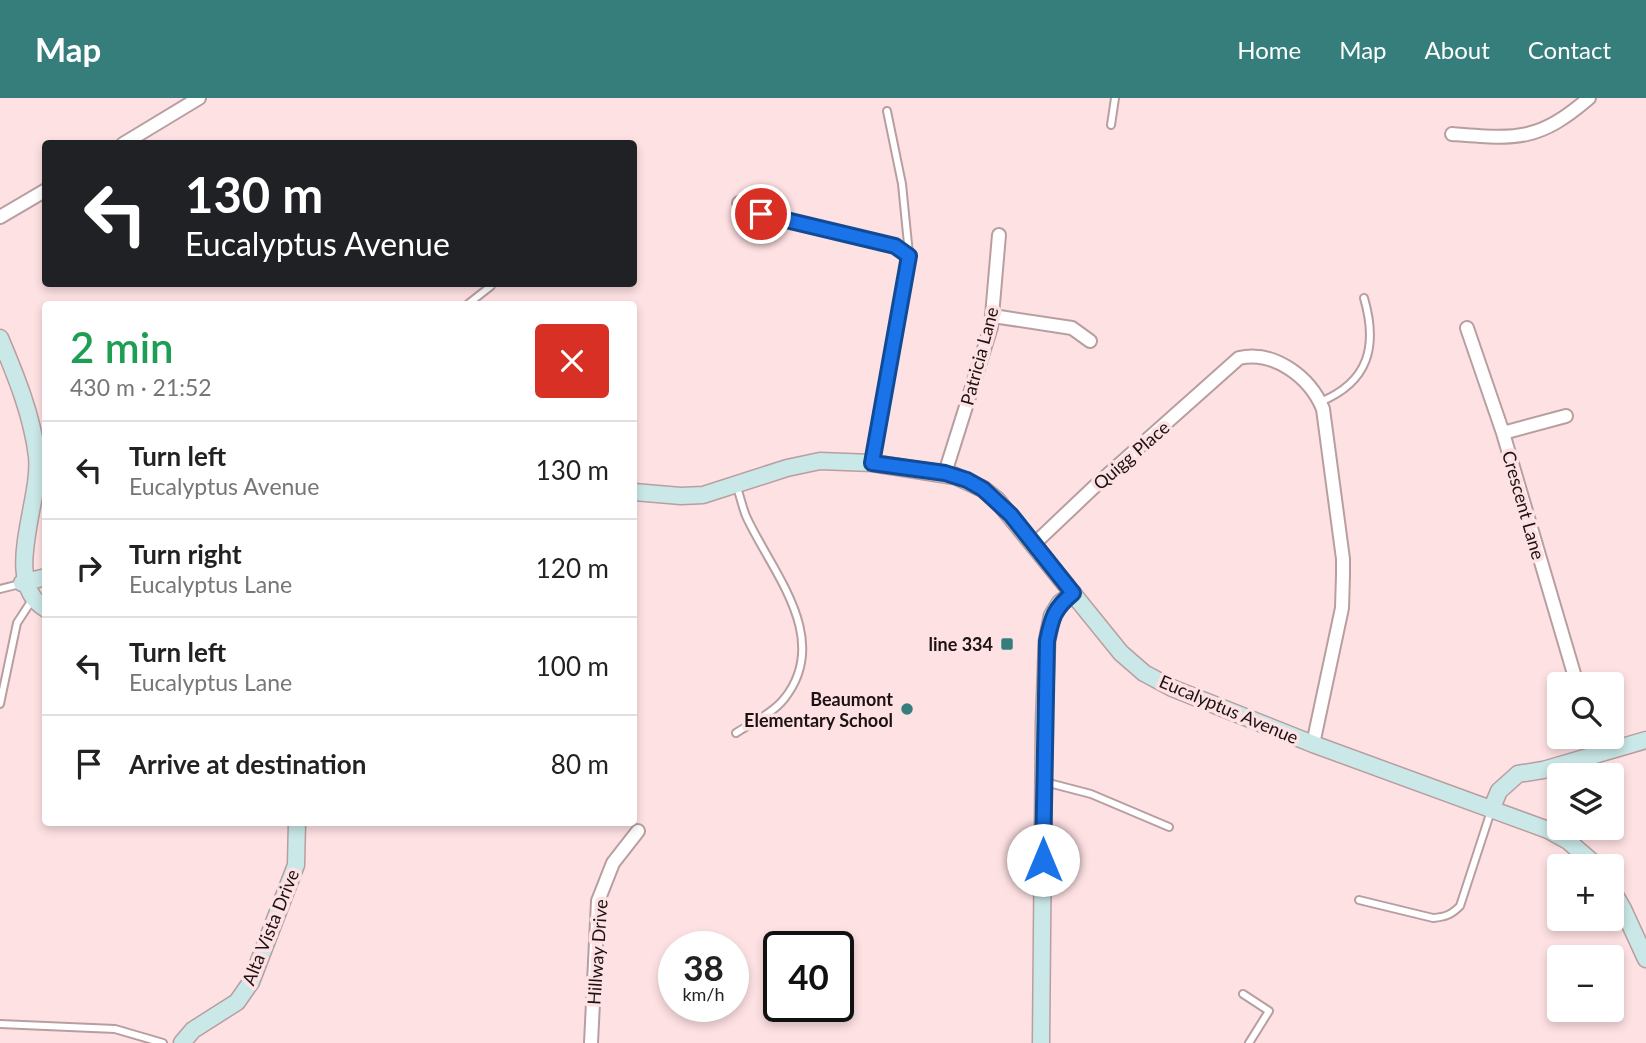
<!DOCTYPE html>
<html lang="en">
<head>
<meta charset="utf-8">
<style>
	body { margin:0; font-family:Lato,sans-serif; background:#f2f2f2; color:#222; height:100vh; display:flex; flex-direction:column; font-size:26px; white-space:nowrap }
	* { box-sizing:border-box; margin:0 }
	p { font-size:23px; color:#767676 }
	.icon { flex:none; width:38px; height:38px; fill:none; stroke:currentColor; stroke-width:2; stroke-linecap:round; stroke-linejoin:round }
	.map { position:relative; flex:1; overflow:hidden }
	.panel { position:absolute; left:42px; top:203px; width:595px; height:525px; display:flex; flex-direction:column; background:#fff; border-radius:7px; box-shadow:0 4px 10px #0003 }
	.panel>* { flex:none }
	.guide { position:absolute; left:42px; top:42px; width:595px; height:147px; border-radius:7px; box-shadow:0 4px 10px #0003; background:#202124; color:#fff; overflow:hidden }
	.tools { position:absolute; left:1547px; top:574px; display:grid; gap:14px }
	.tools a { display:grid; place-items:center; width:77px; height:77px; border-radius:7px; background:#fff; box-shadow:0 4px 10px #0003; font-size:35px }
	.speed { position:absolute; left:658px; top:833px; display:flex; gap:14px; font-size:35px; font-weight:700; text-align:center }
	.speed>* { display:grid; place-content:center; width:91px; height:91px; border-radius:50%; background:#fff; box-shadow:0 4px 10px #0003; line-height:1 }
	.speed small { font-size:18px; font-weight:400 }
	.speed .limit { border:4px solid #111; border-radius:10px; background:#fff; color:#111 }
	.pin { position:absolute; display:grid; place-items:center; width:60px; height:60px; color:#fff; margin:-30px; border:4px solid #fff; border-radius:50%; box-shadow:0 2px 7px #0007 }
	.me { position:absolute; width:77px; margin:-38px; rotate:0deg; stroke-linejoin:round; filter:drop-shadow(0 0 5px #0008) }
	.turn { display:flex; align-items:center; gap:24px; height:147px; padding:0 28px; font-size:32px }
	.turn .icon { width:91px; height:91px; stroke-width:2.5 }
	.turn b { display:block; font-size:49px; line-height:60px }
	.round { display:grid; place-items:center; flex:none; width:74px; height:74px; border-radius:7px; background:#f2f2f2 }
	.summary { display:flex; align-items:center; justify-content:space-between; height:119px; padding:0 28px }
	h1 { font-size:42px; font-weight:600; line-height:52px; color:#1e9e55 }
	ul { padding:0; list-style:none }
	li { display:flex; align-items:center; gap:21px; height:98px; padding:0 28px; border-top:2px solid #e0e0e0 }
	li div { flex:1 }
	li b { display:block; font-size:26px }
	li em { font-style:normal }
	header { display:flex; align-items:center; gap:42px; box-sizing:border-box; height:98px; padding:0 35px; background:#357e7b; color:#fff }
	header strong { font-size:33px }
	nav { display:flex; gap:38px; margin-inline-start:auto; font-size:24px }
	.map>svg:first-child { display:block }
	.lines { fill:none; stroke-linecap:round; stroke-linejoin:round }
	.lane-casing { stroke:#b99ea1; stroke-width:10 }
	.street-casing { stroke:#b99ea1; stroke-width:16 }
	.secondary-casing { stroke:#b99ea1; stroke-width:19 }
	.lane { stroke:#fff; stroke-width:6 }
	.street { stroke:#fff; stroke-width:12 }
	.secondary { stroke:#c9e8e7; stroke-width:16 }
	.route-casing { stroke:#114b97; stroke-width:18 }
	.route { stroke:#1a73e8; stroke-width:12 }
	.poi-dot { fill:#357e7b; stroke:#fee1e3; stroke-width:2.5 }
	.labels { text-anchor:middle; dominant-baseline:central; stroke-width:7; stroke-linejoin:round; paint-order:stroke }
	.street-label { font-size:18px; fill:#1c1213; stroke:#fee1e3 }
	.poi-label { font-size:18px; font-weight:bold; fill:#1c1213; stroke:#fee1e3; text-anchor:end }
</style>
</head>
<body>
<header>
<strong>Map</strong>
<nav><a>Home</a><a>Map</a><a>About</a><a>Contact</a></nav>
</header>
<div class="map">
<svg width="1646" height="945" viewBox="0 0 1646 945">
	<rect width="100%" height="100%" fill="#fee1e3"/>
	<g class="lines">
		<g class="lane-casing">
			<path id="lane" d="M 887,13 L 902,86 L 909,156
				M 1111,27 L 1115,0
				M 468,206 L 491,188
				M 1320,304 C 1369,284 1378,248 1364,200
				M 736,387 C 740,397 742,408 746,418 C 771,473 833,540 784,601 C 773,615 751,625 736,635
				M 0,491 L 20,486
				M 0,606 L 17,525 L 32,502
				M 1045,684 L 1091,696 L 1169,729
				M 1359,802 L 1433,820 C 1445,819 1451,817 1460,808 L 1491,713
				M 1243,896 L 1269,913 L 1249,945
				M 0,926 L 115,931 L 163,945"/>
		</g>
		<g class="street-casing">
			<path id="street" d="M 1452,36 C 1516,41 1538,44 1589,0
				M 123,46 L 199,0
				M 739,105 L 748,112 L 761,116 L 896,148 L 909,157 L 872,365
				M 0,119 L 46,92
				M 993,218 L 1072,230 L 1090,243
				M 1467,230 L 1503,335 L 1577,586
				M 1503,335 L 1566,318
				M 945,375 L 991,229 L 999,137
				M 1033,447 L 1093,390 L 1239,260 C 1274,252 1310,279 1323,311 L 1343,461 L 1343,477 L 1342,510 L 1313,646
				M 1592,639 L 1597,656
				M 591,945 L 598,803 L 613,765 L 638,733"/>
		</g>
		<g class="secondary-casing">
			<path id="secondary" d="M 0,240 C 16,278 32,317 37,358 C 42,403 0,484 46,511
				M 634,394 L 681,398 L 703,397 L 787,370 L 820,363 L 872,365 L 955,378 L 983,391 L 997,402 L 1121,555 L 1144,575 L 1172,590 L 1313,646 L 1548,732 L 1568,743 L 1597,768
				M 22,485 L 46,479
				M 1491,712 L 1499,693 L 1518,676 L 1543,672 L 1646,642
				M 1612,792 L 1623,811 L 1646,861
				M 182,945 L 193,932 L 237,904 L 251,884 L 296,767 L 297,724
				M 1041,945 L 1044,624 L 1047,543 L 1052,518 L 1060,505 L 1073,495"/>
		</g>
		<use href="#lane" class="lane"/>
		<use href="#street" class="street"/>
		<use href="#secondary" class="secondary"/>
	</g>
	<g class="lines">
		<g class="route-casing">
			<path id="route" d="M 761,116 L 895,148 L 909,158 L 872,365 L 945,375 L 967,382 L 983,391 L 1011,417 L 1073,495 C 1054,511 1052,519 1047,543 L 1043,762"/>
		</g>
		<use href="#route" class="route"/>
	</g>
	<g class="poi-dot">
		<rect x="1000" y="539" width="14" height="14" rx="3.5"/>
		<circle cx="907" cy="611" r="7"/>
	</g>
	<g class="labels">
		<g class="street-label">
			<text transform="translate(979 258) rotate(-75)">Patricia Lane</text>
			<text transform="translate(1131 357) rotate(-41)">Quigg Place</text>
			<text transform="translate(1524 407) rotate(74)">Crescent Lane</text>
			<text transform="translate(1229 611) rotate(23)">Eucalyptus Avenue</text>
			<text transform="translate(270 829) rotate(-68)">Alta Vista Drive</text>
			<text transform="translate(597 854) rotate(-86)">Hillway Drive</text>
		</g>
		<g class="poi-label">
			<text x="993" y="546">line 334</text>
			<text x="893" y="601">Beaumont<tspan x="893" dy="21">Elementary School</tspan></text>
		</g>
	</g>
</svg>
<div class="tools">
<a><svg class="icon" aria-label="search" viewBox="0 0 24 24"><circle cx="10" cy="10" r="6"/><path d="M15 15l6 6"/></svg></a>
<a><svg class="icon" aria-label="layers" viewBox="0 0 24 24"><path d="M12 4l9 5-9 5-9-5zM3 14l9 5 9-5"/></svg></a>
<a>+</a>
<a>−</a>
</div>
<div class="speed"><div>38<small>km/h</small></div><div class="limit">40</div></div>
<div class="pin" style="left:761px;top:116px;background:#d93025"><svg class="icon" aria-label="arrive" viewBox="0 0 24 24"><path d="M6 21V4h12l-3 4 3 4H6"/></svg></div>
<svg class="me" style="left:1043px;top:762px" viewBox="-20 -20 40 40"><circle r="19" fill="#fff"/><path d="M0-13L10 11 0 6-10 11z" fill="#1a73e8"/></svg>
<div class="guide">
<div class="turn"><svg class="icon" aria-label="left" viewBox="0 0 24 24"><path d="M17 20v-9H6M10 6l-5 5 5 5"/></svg><div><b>130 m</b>Eucalyptus Avenue</div></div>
</div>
<section class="panel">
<div class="summary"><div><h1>2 min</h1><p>430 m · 21:52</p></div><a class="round" style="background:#d93025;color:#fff"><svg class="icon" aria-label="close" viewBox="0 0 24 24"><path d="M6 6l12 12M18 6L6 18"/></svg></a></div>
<ul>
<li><svg class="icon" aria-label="left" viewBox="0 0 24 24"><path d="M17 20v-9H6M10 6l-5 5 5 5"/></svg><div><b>Turn left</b><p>Eucalyptus Avenue</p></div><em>130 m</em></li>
<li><svg class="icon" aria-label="right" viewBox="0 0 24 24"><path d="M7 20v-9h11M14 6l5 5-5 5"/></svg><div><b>Turn right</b><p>Eucalyptus Lane</p></div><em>120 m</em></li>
<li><svg class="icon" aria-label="left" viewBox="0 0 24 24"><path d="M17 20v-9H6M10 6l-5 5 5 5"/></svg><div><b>Turn left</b><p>Eucalyptus Lane</p></div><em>100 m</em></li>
<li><svg class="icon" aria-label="arrive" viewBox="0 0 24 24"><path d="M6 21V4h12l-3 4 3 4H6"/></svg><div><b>Arrive at destination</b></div><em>80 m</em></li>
</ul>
</section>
</div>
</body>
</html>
